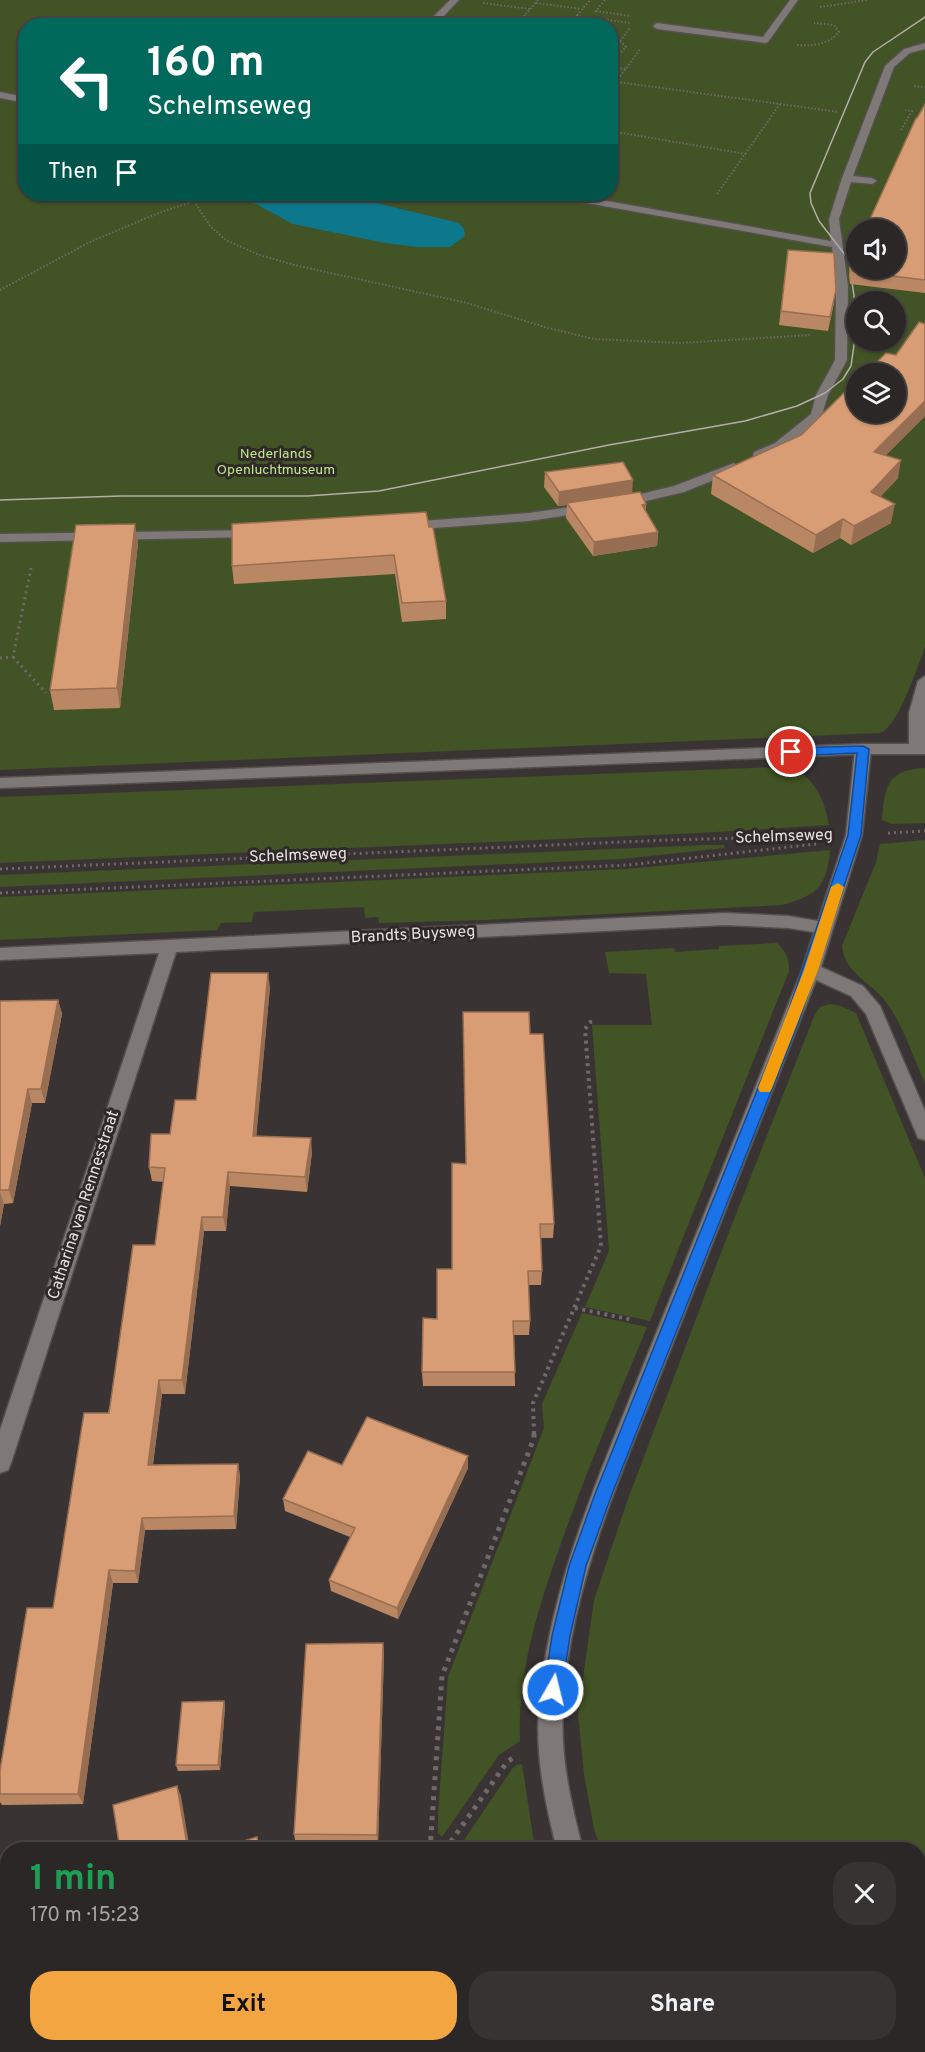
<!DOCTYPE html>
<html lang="en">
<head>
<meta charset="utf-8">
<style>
	body { margin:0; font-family:Overpass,sans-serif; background:#373332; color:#f1f3f6; height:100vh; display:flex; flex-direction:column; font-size:22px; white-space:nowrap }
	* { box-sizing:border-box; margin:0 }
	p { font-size:20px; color:#a6a5a7 }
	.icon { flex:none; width:33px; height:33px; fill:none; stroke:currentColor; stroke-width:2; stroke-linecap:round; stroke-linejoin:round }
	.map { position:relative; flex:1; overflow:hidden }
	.side { position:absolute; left:0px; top:1842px; width:926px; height:210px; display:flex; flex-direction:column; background:#2b2726; border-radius:24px 24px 0 0; box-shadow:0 2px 4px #0004,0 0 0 2px #474443 }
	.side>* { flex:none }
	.guide { position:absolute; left:18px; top:18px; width:600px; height:183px; border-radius:24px; box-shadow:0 2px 4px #0004,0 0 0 2px #474443; background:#00695c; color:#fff; overflow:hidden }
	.fabs { position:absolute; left:846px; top:219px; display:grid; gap:12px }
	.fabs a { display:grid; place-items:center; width:60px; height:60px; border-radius:50%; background:#2b2726; box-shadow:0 2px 4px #0004,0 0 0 2px #474443; font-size:30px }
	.pin { position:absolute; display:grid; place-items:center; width:51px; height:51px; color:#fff; margin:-26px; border:3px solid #fff; border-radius:50%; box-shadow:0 2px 6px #0007 }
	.me { position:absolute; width:66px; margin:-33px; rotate:8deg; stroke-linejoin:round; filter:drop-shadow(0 0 4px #0008) }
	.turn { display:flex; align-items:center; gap:21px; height:126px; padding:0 30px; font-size:27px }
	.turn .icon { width:78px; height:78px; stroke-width:2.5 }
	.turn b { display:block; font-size:42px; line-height:51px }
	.then { display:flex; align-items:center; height:57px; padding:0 30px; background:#0003; gap:12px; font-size:22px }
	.round { display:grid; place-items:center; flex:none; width:63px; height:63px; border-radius:24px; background:#373332 }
	.head { display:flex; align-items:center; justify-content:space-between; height:102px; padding:0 30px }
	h1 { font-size:36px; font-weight:700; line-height:45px; color:#1e9e55 }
	.cta { display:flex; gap:12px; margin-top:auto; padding:12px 30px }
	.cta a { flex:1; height:69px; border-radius:24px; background:#f2a541; color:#111; font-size:24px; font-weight:700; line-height:69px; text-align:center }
	.cta a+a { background:#373332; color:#f1f3f6 }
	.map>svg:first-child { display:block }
	.green { fill:#425325; fill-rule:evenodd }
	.water { fill:#0d778b }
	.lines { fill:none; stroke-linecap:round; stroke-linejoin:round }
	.street-casing { stroke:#54504e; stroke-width:3 }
	.secondary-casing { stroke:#54504e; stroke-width:3 }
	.path-far3 { stroke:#6f6a69; stroke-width:2; stroke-dasharray:1.5 2; stroke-linecap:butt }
	.path-far2 { stroke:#6f6a69; stroke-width:3; stroke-dasharray:2 4; stroke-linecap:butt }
	.path-far1 { stroke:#6f6a69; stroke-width:4; stroke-dasharray:3 4.5; stroke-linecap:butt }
	.path { stroke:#6f6a69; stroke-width:5; stroke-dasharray:4 6; stroke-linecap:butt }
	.street { fill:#7e7876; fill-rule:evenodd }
	.secondary { fill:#7e7876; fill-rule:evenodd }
	.tram { stroke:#b3aead; stroke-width:1.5 }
	.wall { fill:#ba8764 }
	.shaded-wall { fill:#976e51 }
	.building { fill:#d89d74; stroke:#976e51; stroke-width:1.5 }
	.route { fill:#1a73e8; stroke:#114b97; stroke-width:1.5 }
	.slow { fill:#f59e0b }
	.labels { text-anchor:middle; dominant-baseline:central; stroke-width:6; stroke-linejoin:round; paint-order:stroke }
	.far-park-label { font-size:14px; fill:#c3e58c; stroke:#2f2a29 }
	.street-label { font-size:16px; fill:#e7e3e2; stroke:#2f2a29 }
</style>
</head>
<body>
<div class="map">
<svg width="925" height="2052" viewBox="0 0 925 2052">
	<rect width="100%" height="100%" fill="#393433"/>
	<path class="green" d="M 0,0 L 925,0 L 925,647 C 918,665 898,728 880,733 L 0,770 ZM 26,26 L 610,26 L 610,194 L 26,194 ZM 856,230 L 896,230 L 896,268 L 856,268 ZM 856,302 L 896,302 L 896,340 L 856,340 ZM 856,374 L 896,374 L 896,412 L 856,412 Z
		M 778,767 C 785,769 795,770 802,774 C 818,784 826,807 829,825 L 700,833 L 0,863 L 0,797 Z
		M 925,768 L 925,823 L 892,824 L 882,820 C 885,787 886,770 925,768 Z
		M 925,840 L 925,1083 C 913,1057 903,1025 886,1002 C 871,982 844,973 842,946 L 876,862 L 880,844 Z
		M 705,845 L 724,845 L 725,848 L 622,859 L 0,887 L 0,875 Z
		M 830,850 C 827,887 817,895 782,905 L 486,920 L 379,923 L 378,917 L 365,918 L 364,907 L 254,912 L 252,922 L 221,923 L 217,930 L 0,940 L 0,897 L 626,869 Z
		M 777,943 C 786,952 789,958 789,971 L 650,1321 L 585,1307 L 609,1251 L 592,1025 L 652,1025 L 646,974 L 609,973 L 605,952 L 674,948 L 675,952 L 719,949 L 719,946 Z
		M 830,1004 L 841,1006 L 856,1013 L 925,1178 L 925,2052 L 676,2052 L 673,2045 L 918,2044 L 918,1850 L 601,1849 L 594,1829 L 584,1774 L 578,1714 L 594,1600 L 628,1499 L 725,1242 L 815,1014 L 820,1007 Z
		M 582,1313 L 647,1327 C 619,1395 590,1463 565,1532 C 541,1599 517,1669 520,1741 L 499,1755 L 442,1837 L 438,1833 L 438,1814 L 448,1677 L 544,1428 L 542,1404 Z
		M 522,1764 L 535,1849 L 458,1849 L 512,1769 L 516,1765 Z
		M 362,2045 L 589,2044 L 592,2052 L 360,2052 Z"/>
	<path class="water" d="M 230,194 L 326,194 L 372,202 L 459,223 L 464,229 L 465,236 L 450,247 L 417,247 L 385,243 L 293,224 L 256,204 L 218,198 Z"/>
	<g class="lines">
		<g class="street-casing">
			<path id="street" d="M 450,0 L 459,0 L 434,26 L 424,26 Z
				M 790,0 L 798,0 L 768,42 L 765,43 L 657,29 L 653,26 L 657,23 L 763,37 Z
				M 925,43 L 925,49 L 910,53 L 894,67 L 853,176 L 872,178 L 877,181 L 872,184 L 851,182 L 839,219 L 848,286 L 847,360 L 828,395 L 821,418 L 783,449 L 764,458 L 754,458 L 753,455 L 754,452 L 775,443 L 811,414 L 816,395 L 835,360 L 836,286 L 832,247 L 553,197 L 548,194 L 568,194 L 831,241 L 829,219 L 842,178 L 885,66 L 904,49 Z
				M 0,92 L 26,97 L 26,103 L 0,98 Z
				M 734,463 L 740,467 L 739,470 L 684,492 L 621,507 L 614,503 L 616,500 L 674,486 Z
				M 591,504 L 598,508 L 596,511 L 529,521 L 407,530 L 400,526 L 407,522 L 529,513 Z
				M 256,530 L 261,531 L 263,534 L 261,537 L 0,542 L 0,534 Z
				M 925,676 L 925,748 L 917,753 L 909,748 L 909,713 L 918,681 Z
				M 863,744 L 871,749 L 862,835 L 821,967 L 863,986 L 880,1006 L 925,1111 L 925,1140 L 918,1138 L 916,1133 L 866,1014 L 851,996 L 816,980 C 766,1107 716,1234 666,1361 C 622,1473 569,1587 563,1709 C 560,1757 571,1803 583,1850 L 557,1850 C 545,1803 535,1755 539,1707 C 549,1584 602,1469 647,1356 C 699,1227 751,1099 802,970 L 814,932 L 788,928 L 725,925 L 176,952 L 11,1463 L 8,1470 L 0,1473 L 0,1430 L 159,953 L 0,960 L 0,948 L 725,913 L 788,916 L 818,921 L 846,835 L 855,749 Z
				M 0,1992 L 8,1995 L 8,2044 L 28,2044 L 31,2052 L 3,2052 L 0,2044 L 3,2038 L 0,2036 Z
				M 159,2044 L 219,2044 L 216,2052 L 156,2052 Z
				M 619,2044 L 646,2044 L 649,2052 L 621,2052 Z"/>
		</g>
		<g class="secondary-casing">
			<path id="secondary" d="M 863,744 L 925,744 L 925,754 L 863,754 L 0,788 L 0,778 Z"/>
		</g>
		<path class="path-far3" d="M 538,0 L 524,16 L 571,22
			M 483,3 L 530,9
			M 536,3 L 581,9
			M 820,7 L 867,0
			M 596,11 L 631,16
			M 595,12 L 605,0
			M 576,16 L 630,23
			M 476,22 L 505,26
			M 516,26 L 524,16
			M 568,26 L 590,0
			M 610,38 L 620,41 L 626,47 L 621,52 L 610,54
			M 620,41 L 630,28
			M 797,45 C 813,46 828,45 839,32 L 834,25 L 814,23
			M 610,67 L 626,69
			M 610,81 L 839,112
			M 616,82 L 641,48
			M 914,86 L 925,87
			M 901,130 L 912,111 L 905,110
			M 610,131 L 746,154
			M 717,194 L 780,104
			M 194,201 L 210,226 L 226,240 L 257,254 L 294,265 L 467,303 L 548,328 L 594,339 L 680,343 L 811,335
			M 0,290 L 90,242 L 161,212 L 216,194"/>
		<path class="path-far2" d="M 13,657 L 46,693
			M 0,658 L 13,657 L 31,568
			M 888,833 L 925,831
			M 0,869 L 668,840 L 818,836
			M 0,893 L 628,865 L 816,844"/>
		<path class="path-far1" d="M 575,1308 L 633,1320
			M 534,1434 L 533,1403 L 601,1246 L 585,1029 L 590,1022 L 595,1022"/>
		<path class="path" d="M 430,1850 L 442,1676 L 534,1438 L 534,1432
			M 445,1850 L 507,1762 L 514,1757
			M 423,2044 L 435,2052
			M 549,2044 L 551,2052
			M 759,2044 L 789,2052"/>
		<use href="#street" class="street"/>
		<use href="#secondary" class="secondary"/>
		<path class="tram" d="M 0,500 L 121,496 L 307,496 L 379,491 L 609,445 L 745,421 L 797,406 L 825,393 L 843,379 L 851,366 L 854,345 L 854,296 L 849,260 L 819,221 L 811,203 L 810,193 L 865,62 L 873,52 L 925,17"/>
	</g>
	<path class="wall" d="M 925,104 L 925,293 L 850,284 L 849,275 L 851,262 Z
		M 788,250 L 834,303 L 828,331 L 779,325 Z
		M 925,324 L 925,416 L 886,455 L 898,478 L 880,497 L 891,523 L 851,545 L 840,538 L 813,553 L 711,494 L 713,475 L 801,435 L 896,355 Z
		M 545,472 L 632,493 L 646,504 L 646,511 L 658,532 L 657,546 L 593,556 L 566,518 L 567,505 L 558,506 L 544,487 Z
		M 429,527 L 446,601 L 446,619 L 402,622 L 395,574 L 234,584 L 232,566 Z
		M 138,543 L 120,708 L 54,710 L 50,690 Z
		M 270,987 L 256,1137 L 312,1152 L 307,1192 L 230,1186 L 226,1231 L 204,1231 L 185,1394 L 162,1394 L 153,1465 L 238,1464 L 240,1476 L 236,1529 L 145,1530 L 138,1583 L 113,1583 L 83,1804 L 2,1805 L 0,1802 L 0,1770 L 53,1608 L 155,1245 L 164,1182 L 152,1181 L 149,1167 L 170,1134 L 196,1100 Z
		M 58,1000 L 62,1014 L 45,1103 L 32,1103 L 13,1203 L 4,1204 L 0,1226 L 0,1001 Z
		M 530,1034 L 554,1224 L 553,1238 L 541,1238 L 542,1271 L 541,1285 L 528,1285 L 530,1321 L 529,1335 L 514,1335 L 515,1386 L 423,1386 L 422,1372 L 452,1269 L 465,1164 Z
		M 342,1465 L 468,1468 L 398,1619 L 331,1591 L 329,1580 L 350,1537 L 285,1511 L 283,1499 Z
		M 383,1643 L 384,1655 L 378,1845 L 296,1845 L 294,1834 Z
		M 224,1701 L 225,1707 L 220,1770 L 178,1771 L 176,1765 Z"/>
	<path class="shaded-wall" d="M 925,401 L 925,416 L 871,470 L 874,452 Z
		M 901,460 L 898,478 L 867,511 L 871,492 Z
		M 633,480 L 632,495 L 567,503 L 567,505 L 558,506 L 559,492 Z
		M 646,504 L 645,518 L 642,505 Z
		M 895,504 L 891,523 L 851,545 L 854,526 Z
		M 843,519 L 840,538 L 813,553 L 816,535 Z
		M 135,524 L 138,543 L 120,708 L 117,688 Z
		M 658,532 L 657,546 L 593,556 L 594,542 Z
		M 268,973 L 270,987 L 255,1151 L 253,1136 Z
		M 58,1000 L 62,1014 L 45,1103 L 41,1089 Z
		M 28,1089 L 32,1103 L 13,1203 L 9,1190 Z
		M 311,1138 L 312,1152 L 307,1192 L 305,1177 Z
		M 228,1172 L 230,1186 L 226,1231 L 223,1217 Z
		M 0,1192 L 4,1204 L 0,1226 Z
		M 202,1217 L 204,1231 L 185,1394 L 182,1380 Z
		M 159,1380 L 162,1394 L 151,1478 L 148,1465 Z
		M 468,1456 L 468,1468 L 398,1619 L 397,1608 Z
		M 238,1464 L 240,1476 L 236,1529 L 234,1516 Z
		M 142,1518 L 145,1530 L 138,1583 L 135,1571 Z
		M 109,1570 L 113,1583 L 83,1804 L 78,1794 Z
		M 383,1643 L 384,1655 L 378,1845 L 377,1835 Z
		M 224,1701 L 225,1707 L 220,1770 L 218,1765 Z
		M 177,1786 L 181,1796 L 190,1850 L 188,1850 Z"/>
	<path class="building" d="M 925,104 L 925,280 L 852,271 L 851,262 L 856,249 L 856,268 L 896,268 L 896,230 L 865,230 L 916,118 L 917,118 Z
		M 788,250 L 834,253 L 836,290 L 830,317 L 781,311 Z
		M 919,322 L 925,324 L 925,401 L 874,452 L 901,460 L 871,492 L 895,504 L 854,526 L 843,519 L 816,535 L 713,475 L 801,435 L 856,381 L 856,412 L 896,412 L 896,374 L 865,374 L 886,353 L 896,355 Z
		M 623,462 L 633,480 L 559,492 L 545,472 Z
		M 640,492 L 646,504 L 642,505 L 658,532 L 594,542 L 567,503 Z
		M 426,512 L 429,527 L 433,527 L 446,601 L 402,603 L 394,555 L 232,566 L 232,524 Z
		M 135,524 L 117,688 L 50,690 L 76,525 Z
		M 211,973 L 268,973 L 253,1136 L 311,1138 L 305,1177 L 228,1172 L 223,1217 L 202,1217 L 182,1380 L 159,1380 L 148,1465 L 238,1464 L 234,1516 L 142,1518 L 135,1571 L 109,1570 L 78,1794 L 0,1794 L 0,1770 L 27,1608 L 53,1608 L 84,1413 L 109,1413 L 133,1245 L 155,1245 L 165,1168 L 149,1167 L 151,1134 L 170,1134 L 175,1100 L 196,1100 Z
		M 58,1000 L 41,1089 L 28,1089 L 9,1190 L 0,1190 L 0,1001 Z
		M 463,1012 L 529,1012 L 530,1034 L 543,1034 L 554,1224 L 540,1224 L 542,1271 L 528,1271 L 530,1321 L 513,1321 L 515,1372 L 422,1372 L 423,1318 L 437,1319 L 437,1269 L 452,1269 L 452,1163 L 466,1164 Z
		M 367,1417 L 468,1456 L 397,1608 L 329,1580 L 355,1528 L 283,1499 L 308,1451 L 342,1465 Z
		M 383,1643 L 377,1835 L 294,1834 L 306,1644 Z
		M 224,1701 L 218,1765 L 176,1765 L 182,1702 Z
		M 177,1786 L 188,1850 L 120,1850 L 113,1805 Z
		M 257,1837 L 259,1850 L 214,1850 Z"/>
	<path class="route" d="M 863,746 L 869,749 L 861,835 L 799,1021 L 612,1494 L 586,1566 L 570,1636 L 562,1690 L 560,1697 L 553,1699 L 547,1697 L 544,1690 L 552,1636 L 569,1566 L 595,1494 L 785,1021 L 848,835 L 857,753 L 791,756 L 785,752 L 791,748 Z"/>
	<path class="slow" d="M 838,883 L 844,887 L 818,970 L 772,1088 L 770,1092 L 760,1092 L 758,1088 L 804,970 L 831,887 Z"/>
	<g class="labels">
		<g class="far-park-label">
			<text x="276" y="454">Nederlands<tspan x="276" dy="16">Openluchtmuseum</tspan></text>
		</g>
		<g class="street-label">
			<text transform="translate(784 837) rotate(-2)">Schelmseweg</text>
			<text transform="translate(298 856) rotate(-2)">Schelmseweg</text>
			<text transform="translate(413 935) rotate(-3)">Brandts Buysweg</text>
			<text transform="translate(84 1205) rotate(-72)">Catharina van Rennesstraat</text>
		</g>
	</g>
</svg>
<div class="fabs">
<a><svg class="icon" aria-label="sound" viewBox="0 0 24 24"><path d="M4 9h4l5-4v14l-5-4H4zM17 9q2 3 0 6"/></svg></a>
<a><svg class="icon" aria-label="search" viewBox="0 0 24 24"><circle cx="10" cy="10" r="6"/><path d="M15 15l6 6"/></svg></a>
<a><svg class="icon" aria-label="layers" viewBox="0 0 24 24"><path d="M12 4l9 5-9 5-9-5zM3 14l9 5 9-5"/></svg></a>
</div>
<div class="pin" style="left:791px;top:752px;background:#d93025"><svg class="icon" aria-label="arrive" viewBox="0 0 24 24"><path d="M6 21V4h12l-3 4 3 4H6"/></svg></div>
<svg class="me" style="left:553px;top:1690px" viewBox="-20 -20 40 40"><circle r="17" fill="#1a73e8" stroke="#fff" stroke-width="3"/><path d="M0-11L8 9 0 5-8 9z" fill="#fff"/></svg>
<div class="guide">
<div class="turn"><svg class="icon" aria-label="left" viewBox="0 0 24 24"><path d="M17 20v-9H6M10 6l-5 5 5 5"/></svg><div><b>160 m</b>Schelmseweg</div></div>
<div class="then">Then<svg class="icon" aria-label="arrive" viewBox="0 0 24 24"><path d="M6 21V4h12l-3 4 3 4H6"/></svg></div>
</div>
<section class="side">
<div class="head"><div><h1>1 min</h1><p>170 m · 15:23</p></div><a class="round"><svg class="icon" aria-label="close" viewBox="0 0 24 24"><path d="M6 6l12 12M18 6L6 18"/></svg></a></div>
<div class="cta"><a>Exit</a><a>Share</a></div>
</section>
</div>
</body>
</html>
